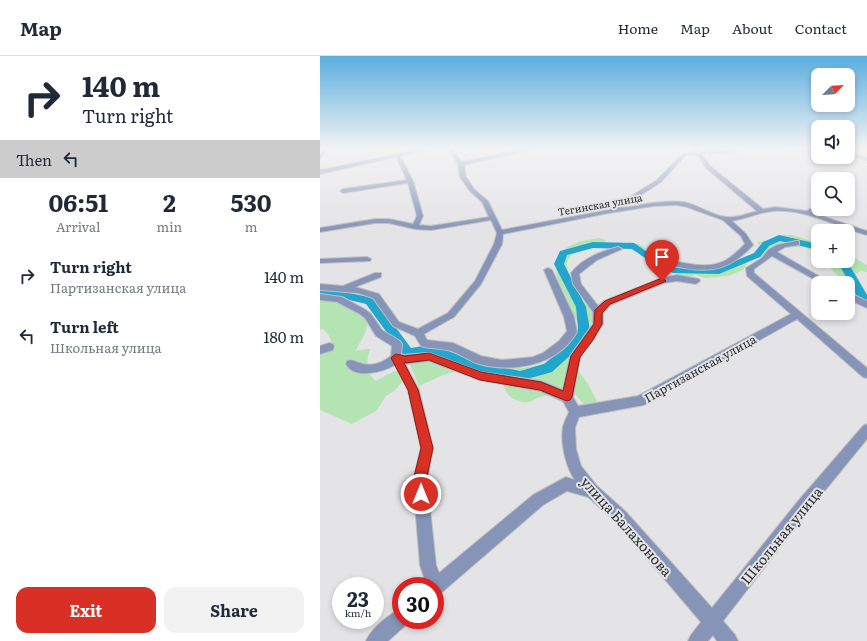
<!DOCTYPE html>
<html lang="en">
<head>
<meta charset="utf-8">
<style>
	body { margin:0; font-family:Literata,serif; background:#f2f2f3; color:#1f2937; height:100vh; display:flex; flex-direction:column; font-size:15px; white-space:nowrap }
	* { box-sizing:border-box; margin:0 }
	p { font-size:13px; color:#747a83 }
	.icon { flex:none; width:22px; height:22px; fill:none; stroke:currentColor; stroke-width:2; stroke-linecap:round; stroke-linejoin:round }
	.map { position:relative; flex:1; overflow:hidden }
	.panel { display:flex; flex-direction:column; background:#fff; width:320px }
	.panel>* { flex:none }
	.banner { background:#fff; color:#1f2937; overflow:hidden }
	.needle { width:26px; rotate:66deg }
	.tools { position:absolute; left:491px; top:12px; display:grid; gap:8px }
	.tools a { display:grid; place-items:center; width:44px; height:44px; border-radius:8px; background:#fff; box-shadow:0 2px 6px #0003; font-size:20px }
	.speed { position:absolute; left:12px; top:521px; display:flex; gap:8px; font-size:20px; font-weight:700; text-align:center }
	.speed>* { display:grid; place-content:center; width:52px; height:52px; border-radius:50%; background:#fff; box-shadow:0 2px 6px #0003; line-height:1 }
	.speed small { font-size:10px; font-weight:400 }
	.speed .limit { border:6px solid #d22; background:#fff; color:#111 }
	.pin { position:absolute; display:grid; place-items:center; width:34px; height:34px; color:#fff; margin:-41px -17px; border-radius:50% 50% 50% 0; rotate:-45deg; box-shadow:0 0 4px #0007 }
	.pin .icon { rotate:45deg }
	.me { position:absolute; width:44px; margin:-22px; rotate:0deg; stroke-linejoin:round; filter:drop-shadow(0 0 3px #0008) }
	.turn { display:flex; align-items:center; gap:14px; height:84px; padding:0 16px; font-size:18px }
	.turn .icon { width:52px; height:52px; stroke-width:2.5 }
	.turn b { display:block; font-size:28px; line-height:34px }
	.then { display:flex; align-items:center; height:38px; padding:0 16px; background:#0003; gap:8px; font-size:15px }
	.eta { display:flex; justify-content:space-evenly; align-items:center; height:68px; text-align:center }
	.eta b { font-size:24px; font-weight:700; line-height:28px }
	.action { display:flex; gap:8px; margin-top:auto; padding:8px 16px }
	.action a { flex:1; height:46px; border-radius:12px; background:#d93025; color:#fff; font-size:16px; font-weight:700; line-height:46px; text-align:center }
	.action a+a { background:#f2f2f3; color:#1f2937 }
	ul { padding:0; list-style:none }
	li { display:flex; align-items:center; gap:12px; height:60px; padding:0 16px }
	li div { flex:1 }
	li b { display:block; font-size:15px }
	li em { font-style:normal }
	header { display:flex; align-items:center; gap:24px; box-sizing:border-box; height:56px; padding:0 20px; background:#fff; border-bottom:1px solid #e0e1e3 }
	header strong { font-size:19px }
	nav { display:flex; gap:22px; margin-inline-start:auto; font-size:14px }
	main { display:flex; flex:1; min-height:0 }
	.map>svg:first-child { display:block }
	.green { fill:#b4e4b2 }
	.lines { fill:none; stroke-linecap:round; stroke-linejoin:round }
	.river { fill:#23a6ce; fill-rule:evenodd }
	.minor-casing { stroke:#bfbfc2; stroke-width:2 }
	.minor { fill:#8694b7; fill-rule:evenodd }
	.route { fill:#d93025; stroke:#8d1f18 }
	.labels { text-anchor:middle; dominant-baseline:central; stroke-width:4; stroke-linejoin:round; paint-order:stroke }
	.far-street-label { font-size:10px; fill:#2c2d2e; stroke:#e4e4e7 }
	.street-label { font-size:12px; fill:#2c2d2e; stroke:#e4e4e7 }
	.near-street-label { font-size:14px; fill:#2c2d2e; stroke:#e4e4e7 }
</style>
</head>
<body>
<header>
<strong>Map</strong>
<nav><a>Home</a><a>Map</a><a>About</a><a>Contact</a></nav>
</header>
<main>
<section class="panel">
<div class="banner">
<div class="turn"><svg class="icon" aria-label="right" viewBox="0 0 24 24"><path d="M7 20v-9h11M14 6l5 5-5 5"/></svg><div><b>140 m</b>Turn right</div></div>
<div class="then">Then<svg class="icon" aria-label="left" viewBox="0 0 24 24"><path d="M17 20v-9H6M10 6l-5 5 5 5"/></svg></div>
</div>
<div class="eta">
<div><b>06:51</b><p>Arrival</p></div>
<div><b>2</b><p>min</p></div>
<div><b>530</b><p>m</p></div>
</div>
<ul>
<li><svg class="icon" aria-label="right" viewBox="0 0 24 24"><path d="M7 20v-9h11M14 6l5 5-5 5"/></svg><div><b>Turn right</b><p>Партизанская улица</p></div><em>140 m</em></li>
<li><svg class="icon" aria-label="left" viewBox="0 0 24 24"><path d="M17 20v-9H6M10 6l-5 5 5 5"/></svg><div><b>Turn left</b><p>Школьная улица</p></div><em>180 m</em></li>
</ul>
<div class="action"><a>Exit</a><a>Share</a></div>
</section>
<div class="map">
<svg width="547" height="585" viewBox="0 0 547 585">
	<rect width="100%" height="100%" fill="#e4e4e7"/>
	<path class="green" d="M 459,179 L 472,179 L 498,187 L 498,199 C 480,184 474,195 458,190 L 441,203 L 437,201 L 435,197 L 441,191 L 437,186 L 450,184 Z
		M 280,182 L 285,184 L 286,187 L 285,190 C 273,193 249,192 247,208 C 247,212 248,217 248,221 L 244,225 C 245,228 246,232 247,234 C 255,250 271,238 275,266 C 270,269 263,268 258,265 C 253,263 250,249 247,243 C 244,236 239,228 237,221 C 232,191 255,185 280,182 Z
		M 309,186 L 319,188 L 325,192 L 322,193 C 326,197 333,199 338,202 C 343,204 347,208 351,210 C 368,217 407,217 420,203 L 424,203 L 427,208 L 423,214 L 408,220 L 386,222 L 376,219 L 364,222 L 341,209 L 326,198 L 314,195 L 308,191 Z
		M 528,198 L 547,209 L 547,216 L 541,215 L 536,218 C 540,227 547,234 547,244 L 539,241 C 537,232 529,221 520,222 L 503,205 L 528,205 Z
		M 12,242 L 47,260 C 50,274 41,284 35,295 L 45,293 L 50,293 C 46,306 46,314 55,325 L 75,315 L 80,316 L 83,325 L 74,335 L 66,340 L 56,355 L 32,368 L 0,354 L 0,297 L 14,291 L 8,278 L 3,273 L 0,274 L 0,243 Z
		M 262,275 L 268,280 L 255,298 L 257,313 L 268,328 L 277,345 L 272,350 L 266,351 L 255,338 C 244,336 231,338 220,341 C 216,342 213,345 209,346 C 199,348 186,340 184,331 C 181,324 180,320 183,313 C 205,312 226,311 243,296 C 250,290 254,280 262,275 Z
		M 110,304 L 138,315 L 123,319 L 99,330 L 90,309 L 92,306 Z"/>
	<g class="lines">
		<path class="river" d="M 459,179 L 498,188 L 498,194 L 460,185 L 449,190 L 440,201 L 399,218 L 353,217 L 338,211 L 312,193 L 273,192 L 247,199 L 244,208 L 266,251 L 270,274 L 254,296 L 232,316 L 200,325 L 150,315 L 113,298 L 88,302 L 84,300 L 46,248 L 0,237 L 0,231 L 54,242 L 91,292 L 114,288 L 152,305 L 200,315 L 224,308 L 246,290 L 258,273 L 256,251 L 234,208 L 240,195 L 273,186 L 314,187 L 344,207 L 357,212 L 398,212 L 434,197 L 443,186 Z
			M 517,205 L 527,205 L 547,239 L 547,248 L 538,242 Z"/>
		<g class="minor-casing">
			<path id="minor" d="M 5,92 L 9,92 L 0,103 L 0,99 Z
				M 107,92 L 115,92 L 80,100 L 93,125 L 103,160 L 99,169 L 111,170 L 169,161 L 162,146 L 150,135 L 140,121 L 138,108 L 128,92 L 132,92 L 142,106 L 210,92 L 218,92 L 144,109 L 146,121 L 154,133 L 168,145 L 182,174 L 293,153 L 294,151 L 337,124 L 363,97 L 375,96 L 373,93 L 376,92 L 380,96 L 418,94 L 416,96 L 382,98 L 390,110 L 443,153 L 456,151 L 487,155 L 498,147 L 498,152 L 493,157 L 547,175 L 547,179 C 516,171 487,153 454,155 C 439,156 426,163 412,165 L 426,178 L 433,189 C 406,219 382,217 345,208 L 344,206 L 348,204 C 366,207 389,214 406,204 C 413,200 419,194 425,188 L 421,180 L 403,164 L 367,151 L 356,149 L 334,150 L 289,157 L 183,178 L 182,188 L 161,228 L 134,261 L 104,278 L 107,284 L 133,287 L 161,300 L 182,304 L 213,301 L 223,297 L 239,285 L 247,275 L 244,261 L 224,214 L 228,212 L 232,214 L 254,261 L 257,276 C 237,310 194,317 159,308 C 149,305 141,298 131,295 C 121,292 110,293 101,290 L 95,280 L 73,270 L 53,242 L 38,237 L 0,234 L 0,228 L 23,230 L 55,217 L 61,217 L 61,221 L 35,231 L 59,238 L 79,266 L 98,273 L 128,257 L 155,225 L 174,188 L 177,177 L 171,164 L 111,174 L 95,173 L 69,167 L 55,167 L 0,176 L 0,172 L 55,163 L 69,163 L 93,168 L 97,160 L 88,127 L 23,137 L 20,135 L 23,133 L 87,124 L 76,101 L 0,118 L 0,114 ZM 366,99 L 378,99 L 386,112 L 437,155 C 427,158 417,162 407,161 C 391,160 378,148 363,146 C 342,144 321,149 301,152 L 341,126 Z
				M 464,92 L 498,94 L 498,96 L 466,93 Z
				M 528,97 L 547,101 L 547,104 L 528,99 Z
				M 476,185 L 479,185 L 479,189 L 465,191 L 457,196 L 511,227 L 501,227 L 452,200 L 434,213 L 434,217 L 547,312 L 547,322 L 543,321 L 477,263 L 324,349 L 259,361 L 255,372 L 256,393 L 261,410 L 277,430 L 306,456 L 392,552 L 479,444 L 543,370 L 547,368 L 547,383 L 489,454 L 403,565 L 415,579 L 418,585 L 397,585 L 393,579 L 388,585 L 368,585 L 371,579 L 381,566 L 296,466 L 268,441 L 247,435 L 223,449 L 121,537 L 115,539 L 115,530 L 107,530 L 100,509 L 93,425 L 101,392 L 88,334 L 75,309 C 63,316 34,324 26,308 L 27,305 C 33,303 35,306 40,307 C 51,311 62,307 71,300 L 72,290 L 56,280 L 45,262 L 40,258 L 17,246 L 0,244 L 0,238 L 22,241 L 46,254 L 51,258 L 62,274 L 80,285 L 82,288 L 81,299 L 109,297 L 160,316 L 221,325 L 243,334 L 250,300 L 273,268 L 273,256 L 253,228 L 251,217 C 262,203 281,195 298,191 L 302,193 L 277,204 L 259,218 L 261,228 L 278,250 L 284,245 L 342,222 L 357,219 L 379,223 L 380,225 L 376,228 L 357,225 L 344,227 L 290,249 L 283,257 L 283,268 L 260,301 L 253,341 L 258,350 L 318,340 L 471,258 L 427,220 L 426,212 L 442,202 L 448,194 L 457,189 ZM 109,305 L 160,324 L 220,335 L 243,345 L 249,356 C 247,361 244,366 243,371 C 240,386 246,412 255,424 L 246,421 L 213,439 L 119,517 L 116,509 L 107,425 L 113,392 L 99,334 L 85,308 Z
				M 47,201 L 51,203 L 50,205 L 0,207 L 0,203 Z
				M 528,236 L 547,245 L 547,252 L 528,243 Z
				M 9,287 L 13,288 L 14,291 L 13,294 L 0,298 L 0,290 Z
				M 81,553 L 81,564 L 89,564 L 87,568 L 68,585 L 46,585 C 51,573 69,558 81,553 Z"/>
		</g>
		<use href="#minor" class="minor"/>
	</g>
	<linearGradient id="sky" x2="0" y2="1"><stop stop-color="#59aede"/><stop offset="0.53" stop-color="#f3f3f4"/><stop offset="1" stop-color="#f3f3f4" stop-opacity="0"/></linearGradient>
	<rect width="547" height="174" fill="url(#sky)"/>
	<path class="route" d="M 342,222 L 346,225 L 344,226 L 290,248 L 282,257 L 282,268 L 273,284 L 260,301 L 252,341 L 250,344 L 247,345 L 220,334 L 160,324 L 109,304 L 84,307 L 98,334 L 113,392 L 106,425 L 107,438 L 105,443 L 101,445 L 96,443 L 93,425 L 101,392 L 88,334 L 71,302 L 73,300 L 76,298 L 85,300 L 109,297 L 161,316 L 221,326 L 243,335 L 251,300 L 274,268 L 275,254 L 285,245 Z"/>
	<g class="labels">
		<g class="far-street-label">
			<text transform="translate(280 148) rotate(-10)">Тегинская улица</text>
		</g>
		<g class="street-label">
			<text transform="translate(380 312) rotate(-29)">Партизанская улица</text>
		</g>
		<g class="near-street-label">
			<text transform="translate(307 470) rotate(48)">улица Балахонова</text>
			<text transform="translate(461 479) rotate(-51)">Школьная улица</text>
		</g>
	</g>
</svg>
<div class="tools">
<a><svg class="needle" viewBox="-14 -14 28 28"><path d="M0-13l5 13h-10z" fill="#e53935"/><path d="M0 13l5-13h-10z" fill="#747a83"/></svg></a>
<a><svg class="icon" aria-label="sound" viewBox="0 0 24 24"><path d="M4 9h4l5-4v14l-5-4H4zM17 9q2 3 0 6"/></svg></a>
<a><svg class="icon" aria-label="search" viewBox="0 0 24 24"><circle cx="10" cy="10" r="6"/><path d="M15 15l6 6"/></svg></a>
<a>+</a>
<a>−</a>
</div>
<div class="speed"><div>23<small>km/h</small></div><div class="limit">30</div></div>
<div class="pin" style="left:342px;top:225px;background:#d93025"><svg class="icon" aria-label="arrive" viewBox="0 0 24 24"><path d="M6 21V4h12l-3 4 3 4H6"/></svg></div>
<svg class="me" style="left:101px;top:438px" viewBox="-20 -20 40 40"><circle r="17" fill="#d93025" stroke="#fff" stroke-width="3"/><path d="M0-11L8 9 0 5-8 9z" fill="#fff"/></svg>
</div>
</main>
</body>
</html>
